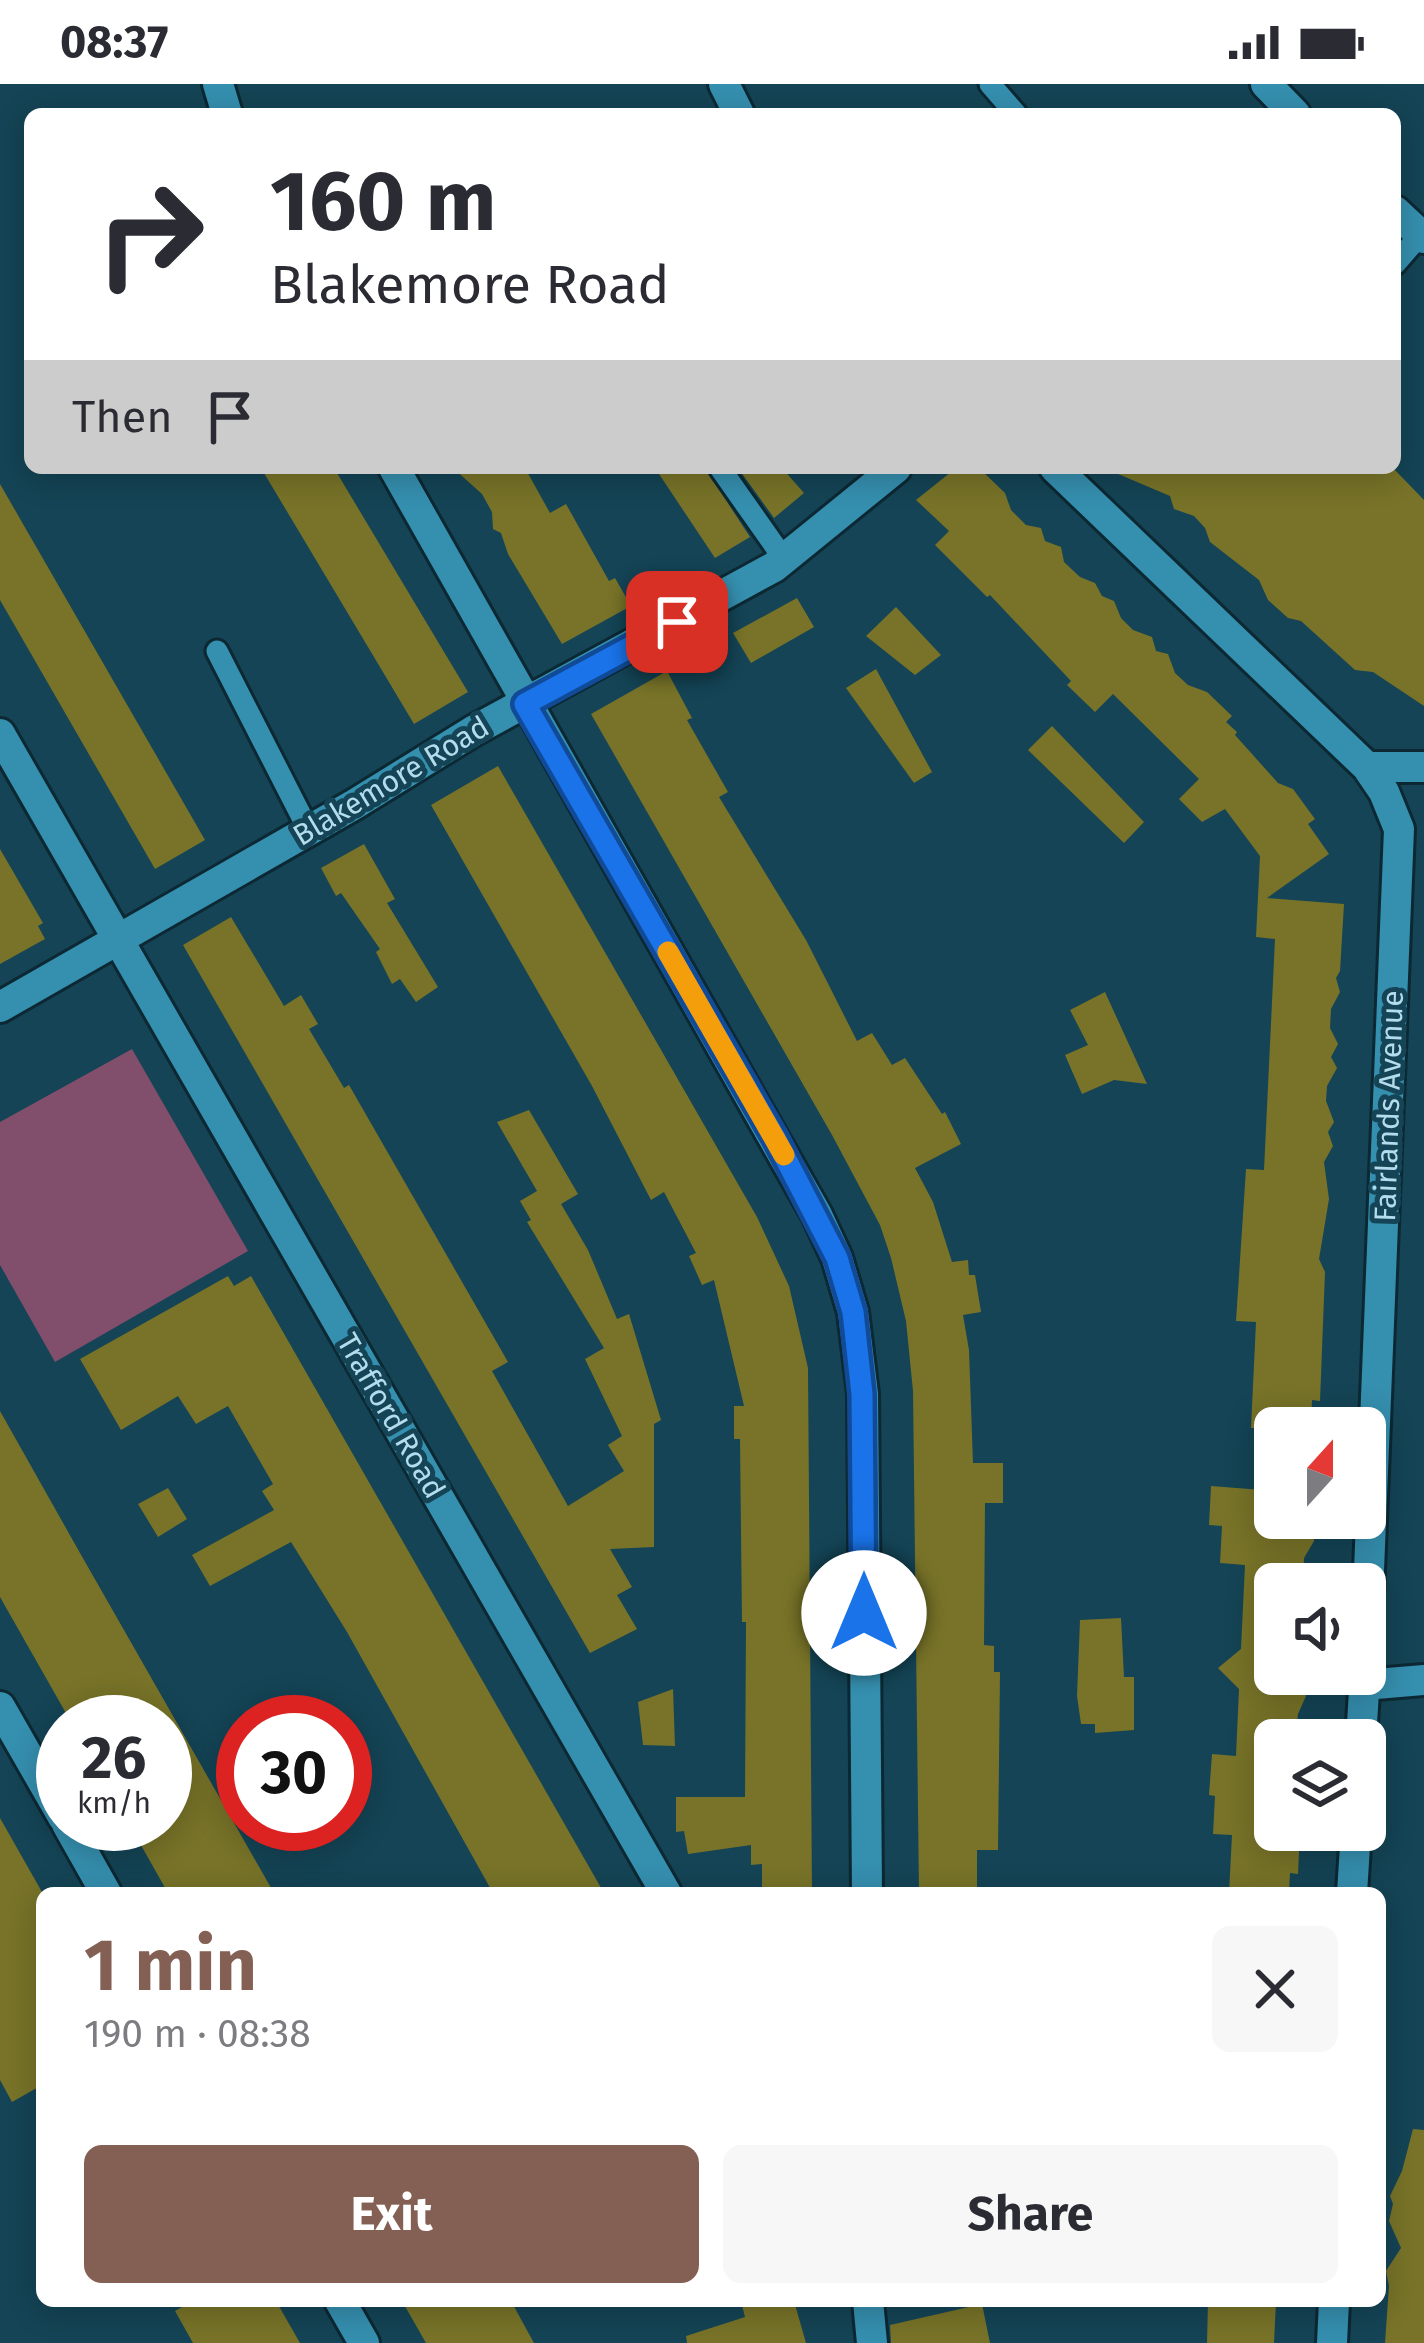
<!DOCTYPE html>
<html lang="en">
<head>
<meta charset="utf-8">
<style>
	body { margin:0; font-family:"Fira Sans",sans-serif; background:#f7f7f7; color:#2b2b33; height:100vh; display:flex; flex-direction:column; font-size:45px; white-space:nowrap }
	* { box-sizing:border-box; margin:0 }
	p { font-size:39px; color:#7c7c81 }
	.icon { flex:none; width:66px; height:66px; fill:none; stroke:currentColor; stroke-width:2; stroke-linecap:round; stroke-linejoin:round }
	.map { position:relative; flex:1; overflow:hidden }
	.side { position:absolute; left:36px; top:1803px; width:1350px; height:420px; display:flex; flex-direction:column; background:#fff; border-radius:18px; box-shadow:0 6px 30px #0003 }
	.side>* { flex:none }
	.guide { position:absolute; left:24px; top:24px; width:1377px; height:366px; border-radius:18px; box-shadow:0 6px 30px #0003; background:#fff; color:#2b2b33; overflow:hidden }
	.needle { width:78px; rotate:21deg }
	.fabs { position:absolute; left:1254px; top:1323px; display:grid; gap:24px }
	.fabs a { display:grid; place-items:center; width:132px; height:132px; border-radius:18px; background:#fff; box-shadow:0 6px 30px #0003; font-size:60px }
	.speed { position:absolute; left:36px; top:1611px; display:flex; gap:24px; font-size:60px; font-weight:700; text-align:center }
	.speed>* { display:grid; place-content:center; width:156px; height:156px; border-radius:50%; background:#fff; box-shadow:0 6px 30px #0003; line-height:1 }
	.speed small { font-size:30px; font-weight:400 }
	.speed .limit { border:18px solid #d22; background:#fff; color:#111 }
	.pin { position:absolute; display:grid; place-items:center; width:102px; height:102px; color:#fff; margin:-51px; border-radius:24px; box-shadow:0 6px 18px #0006 }
	.me { position:absolute; width:132px; margin:-66px; rotate:0deg; stroke-linejoin:round; filter:drop-shadow(0 0 9px #0008) }
	.turn { display:flex; align-items:center; gap:42px; height:252px; padding:0 48px; font-size:54px }
	.turn .icon { width:156px; height:156px; stroke-width:2.5 }
	.turn b { display:block; font-size:84px; line-height:102px }
	.then { display:flex; align-items:center; height:114px; padding:0 48px; background:#0003; gap:24px; font-size:45px }
	.round { display:grid; place-items:center; flex:none; width:126px; height:126px; border-radius:18px; background:#f7f7f7 }
	.headline { display:flex; align-items:center; justify-content:space-between; height:204px; padding:0 48px }
	h1 { font-size:72px; font-weight:700; line-height:90px; color:#846054 }
	.cta { display:flex; gap:24px; margin-top:auto; padding:24px 48px }
	.cta a { flex:1; height:138px; border-radius:18px; background:#846054; color:#fff; font-size:48px; font-weight:700; line-height:138px; text-align:center }
	.cta a+a { background:#f7f7f7; color:#2b2b33 }
	.status { display:flex; justify-content:space-between; align-items:center; height:84px; padding:0 60px; background:#fff; direction:ltr }
	.status svg { height:33px; fill:currentColor }
	.map>svg:first-child { display:block }
	.green { fill:#814e6b }
	.building { fill:#787328 }
	.lines { fill:none; stroke-linecap:round; stroke-linejoin:round }
	.lane-casing { stroke:#0c2833; stroke-width:27 }
	.street-casing { stroke:#0c2833; stroke-width:36 }
	.lane { stroke:#358faf; stroke-width:21 }
	.street { stroke:#358faf; stroke-width:30 }
	.route-casing { stroke:#114b97; stroke-width:30 }
	.route { stroke:#1a73e8; stroke-width:21 }
	.slow { stroke:#f59e0b; stroke-width:21 }
	.labels { text-anchor:middle; dominant-baseline:central; stroke-width:10; stroke-linejoin:round; paint-order:stroke }
	.street-label { font-size:30px; fill:#b3dced; stroke:#144455 }
</style>
</head>
<body>
<div class="status"><b>08:37</b><svg viewBox="0 0 49 12"><path d="M0 12V9h3v3zM5 12V6h3v6zM10 12V3h3v9zM15 12V0h3v12zM26 1h20v11H26zM47 4h2v5h-2z"/></svg></div>
<div class="map">
<svg width="1424" height="2259" viewBox="0 0 1424 2259">
	<rect width="100%" height="100%" fill="#144455"/>
	<path class="green" d="M 132,965 L 248,1167 L 55,1278 L 0,1181 L 0,1038 Z"/>
	<path class="building" d="M 261,384 L 334,384 L 468,608 L 414,640 Z
		M 453,384 L 525,384 L 550,429 L 566,420 L 609,497 L 615,494 L 631,522 L 562,560 L 508,470 L 501,449 L 493,445 L 492,428 L 482,410 Z
		M 655,384 L 705,384 L 750,453 L 715,474 Z
		M 738,384 L 782,384 L 804,409 L 774,434 Z
		M 956,384 L 979,384 L 1005,409 L 1011,426 L 1026,441 L 1041,444 L 1045,457 L 1061,463 L 1064,478 L 1080,493 L 1095,499 L 1102,512 L 1114,517 L 1121,534 L 1133,546 L 1152,553 L 1156,567 L 1168,570 L 1175,589 L 1188,601 L 1207,608 L 1232,632 L 1226,638 L 1237,648 L 1235,651 L 1278,699 L 1293,705 L 1315,735 L 1308,740 L 1329,770 L 1267,814 L 1344,820 L 1340,887 L 1336,894 L 1340,908 L 1331,925 L 1330,944 L 1338,960 L 1331,973 L 1337,984 L 1327,1002 L 1326,1017 L 1334,1038 L 1328,1048 L 1333,1062 L 1324,1078 L 1329,1115 L 1319,1175 L 1325,1188 L 1320,1317 L 1312,1316 L 1311,1344 L 1251,1344 L 1256,1238 L 1236,1237 L 1246,1085 L 1264,1086 L 1275,855 L 1256,853 L 1260,772 L 1225,725 L 1202,738 L 1179,715 L 1199,695 L 1113,610 L 1095,628 L 1067,601 L 1071,597 L 990,511 L 987,513 L 935,461 L 949,447 L 916,416 Z
		M 1104,384 L 1393,384 L 1424,416 L 1424,622 L 1373,588 L 1355,586 L 1301,537 L 1288,534 L 1268,516 L 1259,496 L 1210,458 L 1205,444 L 1194,432 L 1174,425 L 1170,412 Z
		M 0,400 L 205,756 L 155,785 L 0,516 Z
		M 797,514 L 814,543 L 751,579 L 733,549 Z
		M 896,523 L 941,571 L 915,591 L 866,552 Z
		M 876,585 L 932,688 L 914,699 L 846,604 Z
		M 667,587 L 692,634 L 687,636 L 728,708 L 719,713 L 806,856 L 857,957 L 872,949 L 892,981 L 905,974 L 942,1030 L 945,1028 L 961,1060 L 915,1084 L 933,1118 L 952,1178 L 968,1176 L 969,1191 L 975,1191 L 981,1228 L 963,1231 L 969,1266 L 973,1379 L 1003,1379 L 1003,1419 L 985,1419 L 984,1561 L 994,1562 L 994,1588 L 1000,1588 L 998,1766 L 977,1766 L 977,1809 L 919,1809 L 913,1307 L 906,1237 L 891,1174 L 880,1141 L 832,1051 L 591,630 Z
		M 1052,642 L 1144,738 L 1124,759 L 1028,666 Z
		M 498,682 L 757,1133 L 789,1202 L 808,1284 L 812,1809 L 762,1809 L 762,1780 L 751,1781 L 751,1761 L 688,1770 L 684,1747 L 676,1748 L 676,1713 L 745,1713 L 746,1538 L 742,1538 L 740,1355 L 734,1355 L 734,1322 L 744,1322 L 714,1196 L 702,1201 L 689,1172 L 696,1169 L 664,1108 L 651,1116 L 592,1002 L 431,721 Z
		M 364,760 L 395,815 L 387,819 L 438,903 L 416,918 L 400,895 L 392,900 L 376,868 L 380,865 L 341,809 L 336,812 L 321,784 Z
		M 0,765 L 43,839 L 38,842 L 45,855 L 0,880 Z
		M 231,833 L 284,922 L 301,911 L 318,940 L 309,945 L 344,1004 L 349,1001 L 508,1278 L 492,1287 L 568,1422 L 624,1387 L 608,1361 L 622,1352 L 585,1275 L 604,1264 L 527,1138 L 531,1136 L 520,1117 L 537,1107 L 497,1038 L 529,1026 L 578,1110 L 561,1120 L 588,1166 L 617,1235 L 629,1230 L 661,1336 L 654,1340 L 654,1463 L 610,1465 L 632,1503 L 617,1511 L 637,1545 L 590,1569 L 183,861 Z
		M 1105,908 L 1147,1000 L 1114,996 L 1082,1010 L 1065,971 L 1088,961 L 1070,926 Z
		M 228,1192 L 234,1202 L 251,1192 L 604,1809 L 493,1809 L 347,1548 L 291,1458 L 210,1502 L 192,1471 L 274,1426 L 262,1407 L 273,1400 L 228,1322 L 196,1340 L 178,1312 L 121,1346 L 80,1275 Z
		M 0,1327 L 80,1469 L 274,1809 L 168,1809 L 129,1740 L 165,1740 L 165,1638 L 71,1638 L 0,1513 Z
		M 1211,1402 L 1275,1407 L 1275,1434 L 1313,1434 L 1314,1457 L 1304,1474 L 1303,1500 L 1275,1500 L 1275,1590 L 1295,1590 L 1306,1612 L 1298,1630 L 1295,1656 L 1275,1656 L 1275,1746 L 1300,1746 L 1298,1790 L 1290,1789 L 1289,1809 L 1229,1809 L 1232,1751 L 1213,1750 L 1215,1712 L 1209,1711 L 1212,1670 L 1236,1672 L 1239,1605 L 1218,1584 L 1241,1565 L 1245,1481 L 1220,1479 L 1222,1442 L 1209,1441 Z
		M 168,1404 L 187,1435 L 158,1453 L 138,1420 Z
		M 1121,1534 L 1124,1593 L 1134,1593 L 1134,1646 L 1095,1649 L 1095,1640 L 1081,1640 L 1077,1612 L 1080,1536 Z
		M 673,1605 L 675,1662 L 643,1661 L 638,1618 Z
		M 0,1734 L 42,1808 L 42,2001 L 12,2018 L 0,1996 Z
		M 1413,2045 L 1424,2046 L 1424,2259 L 1385,2259 L 1389,2202 L 1386,2187 L 1401,2164 L 1389,2137 L 1393,2120 L 1390,2112 L 1402,2087 Z
		M 193,2217 L 276,2217 L 300,2259 L 193,2259 L 175,2227 Z
		M 402,2217 L 511,2217 L 534,2259 L 426,2259 Z
		M 741,2217 L 794,2217 L 806,2259 L 687,2259 L 686,2252 L 745,2233 Z
		M 1208,2217 L 1276,2217 L 1274,2259 L 1207,2259 Z
		M 982,2220 L 990,2259 L 891,2259 L 890,2241 Z"/>
	<g class="lines">
		<g class="lane-casing">
			<path id="lane" d="M 990,0 L 1016,30
				M 1395,180 L 1420,151
				M 720,384 L 784,475
				M 217,567 L 309,747"/>
		</g>
		<g class="street-casing">
			<path id="street" d="M 218,0 L 227,30
				M 724,0 L 739,30
				M 1266,0 L 1295,30
				M 1395,127 L 1424,154
				M 394,384 L 817,1131 L 837,1174 L 853,1228 L 863,1310 L 867,1809
				M 1055,384 L 1367,683 L 1384,708 L 1399,745 L 1365,1585
				M 0,650 L 666,1809
				M 1367,683 L 1424,683
				M 0,923 L 355,720 L 473,647 L 774,483 L 896,384
				M 1364,1601 L 1424,1596
				M 0,1623 L 63,1733
				M 1361,1656 L 1365,1590
				M 67,1740 L 106,1809
				M 1352,1809 L 1356,1746
				M 340,2217 L 364,2259
				M 868,2217 L 872,2259
				M 1332,2259 L 1334,2217"/>
		</g>
		<use href="#lane" class="lane"/>
		<use href="#street" class="street"/>
	</g>
	<g class="lines">
		<g class="route-casing">
			<path id="route" d="M 677,538 L 525,620 L 775,1054 L 837,1174 L 853,1228 L 862,1310 L 864,1529"/>
		</g>
		<use href="#route" class="route"/>
		<path class="slow" d="M 668,868 L 784,1071"/>
	</g>
	<g class="labels">
		<g class="street-label">
			<text transform="translate(391 697) rotate(-31)">Blakemore Road</text>
			<text transform="translate(1389 1022) rotate(-88)">Fairlands Avenue</text>
			<text transform="translate(391 1332) rotate(60)">Trafford Road</text>
		</g>
	</g>
</svg>
<div class="fabs">
<a><svg class="needle" viewBox="-14 -14 28 28"><path d="M0-13l5 13h-10z" fill="#e53935"/><path d="M0 13l5-13h-10z" fill="#7c7c81"/></svg></a>
<a><svg class="icon" aria-label="sound" viewBox="0 0 24 24"><path d="M4 9h4l5-4v14l-5-4H4zM17 9q2 3 0 6"/></svg></a>
<a><svg class="icon" aria-label="layers" viewBox="0 0 24 24"><path d="M12 4l9 5-9 5-9-5zM3 14l9 5 9-5"/></svg></a>
</div>
<div class="speed"><div>26<small>km/h</small></div><div class="limit">30</div></div>
<div class="pin" style="left:677px;top:538px;background:#d93025"><svg class="icon" aria-label="arrive" viewBox="0 0 24 24"><path d="M6 21V4h12l-3 4 3 4H6"/></svg></div>
<svg class="me" style="left:864px;top:1529px" viewBox="-20 -20 40 40"><circle r="19" fill="#fff"/><path d="M0-13L10 11 0 6-10 11z" fill="#1a73e8"/></svg>
<div class="guide">
<div class="turn"><svg class="icon" aria-label="right" viewBox="0 0 24 24"><path d="M7 20v-9h11M14 6l5 5-5 5"/></svg><div><b>160 m</b>Blakemore Road</div></div>
<div class="then">Then<svg class="icon" aria-label="arrive" viewBox="0 0 24 24"><path d="M6 21V4h12l-3 4 3 4H6"/></svg></div>
</div>
<section class="side">
<div class="headline"><div><h1>1 min</h1><p>190 m · 08:38</p></div><a class="round"><svg class="icon" aria-label="close" viewBox="0 0 24 24"><path d="M6 6l12 12M18 6L6 18"/></svg></a></div>
<div class="cta"><a>Exit</a><a>Share</a></div>
</section>
</div>
</body>
</html>
